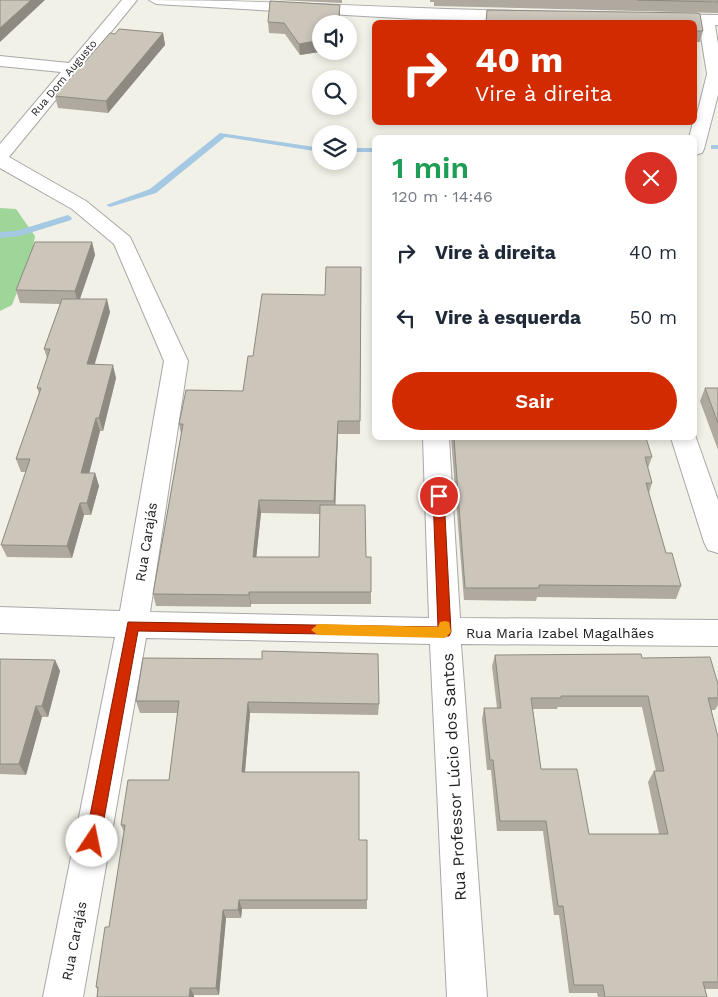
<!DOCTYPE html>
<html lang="pt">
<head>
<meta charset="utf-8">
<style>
	body { margin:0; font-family:"Work Sans",sans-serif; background:#f2f2f3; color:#1f2937; height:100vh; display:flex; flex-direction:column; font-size:19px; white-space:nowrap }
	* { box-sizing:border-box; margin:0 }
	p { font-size:16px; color:#747a83 }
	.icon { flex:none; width:28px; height:28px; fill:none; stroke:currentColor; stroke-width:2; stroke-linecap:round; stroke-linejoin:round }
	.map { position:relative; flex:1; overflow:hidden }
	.side { position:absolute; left:372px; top:135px; width:325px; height:305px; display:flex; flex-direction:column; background:#fff; border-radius:8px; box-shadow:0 2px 8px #0003 }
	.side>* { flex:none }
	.guide { position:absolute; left:372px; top:20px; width:325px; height:105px; border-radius:8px; box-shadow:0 2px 8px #0003; background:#d22b00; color:#fff; overflow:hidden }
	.fabs { position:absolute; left:312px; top:15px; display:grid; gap:10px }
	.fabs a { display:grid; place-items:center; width:45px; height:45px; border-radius:50%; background:#fff; box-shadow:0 2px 8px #0003; font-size:25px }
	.pin { position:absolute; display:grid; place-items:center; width:42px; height:42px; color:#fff; margin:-21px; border:2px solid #fff; border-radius:50%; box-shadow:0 1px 5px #0007 }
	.me { position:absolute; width:55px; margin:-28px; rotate:11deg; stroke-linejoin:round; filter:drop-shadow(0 0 4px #0008) }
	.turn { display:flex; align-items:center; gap:18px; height:105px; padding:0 20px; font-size:22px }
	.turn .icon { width:65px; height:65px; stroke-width:2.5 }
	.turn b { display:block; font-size:35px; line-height:42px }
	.round { display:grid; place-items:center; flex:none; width:52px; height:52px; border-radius:26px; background:#f2f2f3 }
	.headline { display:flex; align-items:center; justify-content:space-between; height:85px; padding:0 20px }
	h1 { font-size:30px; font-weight:600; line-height:38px; color:#1e9e55 }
	.primary-button { display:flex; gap:10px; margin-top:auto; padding:10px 20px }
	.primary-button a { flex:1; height:58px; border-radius:30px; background:#d22b00; color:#fff; font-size:20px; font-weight:600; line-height:58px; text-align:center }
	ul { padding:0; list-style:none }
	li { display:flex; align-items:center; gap:15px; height:65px; padding:0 20px }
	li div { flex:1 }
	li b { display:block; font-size:19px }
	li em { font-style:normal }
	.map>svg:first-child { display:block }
	.forest { fill:#9ed599 }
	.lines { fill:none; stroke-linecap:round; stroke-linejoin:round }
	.stream { fill:#a5c8e3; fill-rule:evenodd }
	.street-casing { stroke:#a8a8a8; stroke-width:2 }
	.street { fill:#fff; fill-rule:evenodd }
	.wall { fill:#afa9a0; fill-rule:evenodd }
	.shaded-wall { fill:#8e8a82 }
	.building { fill:#cbc5ba; stroke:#8e8a82; fill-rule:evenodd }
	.route { fill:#d22b00; stroke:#881c00 }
	.slow { fill:#f59e0b }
	.labels { text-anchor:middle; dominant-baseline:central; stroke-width:4; stroke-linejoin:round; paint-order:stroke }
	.far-street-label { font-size:11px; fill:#212121; stroke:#fff }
	.street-label { font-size:14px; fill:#212121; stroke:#fff }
	.near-street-label { font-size:16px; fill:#212121; stroke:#fff }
</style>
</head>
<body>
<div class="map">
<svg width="718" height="997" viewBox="0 0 718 997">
	<rect width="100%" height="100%" fill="#f2f1e7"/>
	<path class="forest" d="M 0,208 L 16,209 L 35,236 L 32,253 L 12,305 L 0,311 Z"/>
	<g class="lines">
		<path class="stream" d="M 220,133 L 321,148 L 321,152 L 225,137 L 156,193 L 110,207 L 106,205 L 150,189 Z
			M 711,145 L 718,145 L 718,149 L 711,149 Z
			M 349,148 L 375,148 L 375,152 L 349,152 Z
			M 68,215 L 72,218 L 71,220 L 20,236 L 0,238 L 0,232 L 16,231 Z"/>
		<g class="street-casing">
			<path id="street" d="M 122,0 L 137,0 L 9,157 L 86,201 L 130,237 L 188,361 L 150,612 L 429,618 L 423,438 L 449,438 L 460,618 L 718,620 L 718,646 L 461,644 L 487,997 L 447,997 L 430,644 L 146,638 L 83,997 L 43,997 L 115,637 L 0,633 L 0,607 L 120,611 L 164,361 L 114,244 L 72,209 L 0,168 L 0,144 L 61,72 L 0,66 L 0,56 L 69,63 Z
				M 149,0 C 274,0 399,9 524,11 L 532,16 L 524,21 L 416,19 L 156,4 Z
				M 664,14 L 718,15 L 718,25 L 715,25 L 718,44 L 718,95 L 704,149 L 702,153 L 695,155 L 695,138 L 689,138 L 693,122 L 695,122 L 707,74 L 699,24 L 659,22 L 656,19 Z
				M 695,435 L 718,500 L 718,553 L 708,550 L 704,542 L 671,438 L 695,438 Z"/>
		</g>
		<use href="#street" class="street"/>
	</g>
	<path class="wall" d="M 277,0 L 342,0 L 342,3 Z
		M 430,0 L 718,0 L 718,13 L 434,6 L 434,2 L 430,2 Z
		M 341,17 L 321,51 L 325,51 L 300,55 L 285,34 L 269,33 L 268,22 Z
		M 695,22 L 703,31 L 700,42 L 695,42 Z
		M 163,33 L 165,45 L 108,113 L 58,108 L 55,96 Z
		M 92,242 L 95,255 L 80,299 L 110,312 L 94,365 L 116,378 L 103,431 L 100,431 L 89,473 L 95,473 L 99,486 L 91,515 L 84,515 L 72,558 L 7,557 L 1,545 L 26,472 L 21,472 L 16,459 L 39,393 L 37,388 L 47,358 L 44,349 L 60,304 L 20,303 L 16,290 Z
		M 361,267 L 360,434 L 338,434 L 335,505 L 366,557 L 371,592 L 371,604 L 251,604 L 251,607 L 156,606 L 153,594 L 181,434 L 179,424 L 243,391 L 253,356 L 325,295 ZM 261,513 L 320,514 L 319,557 L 256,557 Z
		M 705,388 L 718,388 L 718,450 L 700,401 Z
		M 451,438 L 646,438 L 652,457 L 648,468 L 652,483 L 649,493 L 666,553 L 681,586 L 676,599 L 537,597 L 536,601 L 464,600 Z
		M 495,655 L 642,658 L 718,684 L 718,705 L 715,710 L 711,710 L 718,737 L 718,989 L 705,989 L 707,997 L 598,997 L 597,993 L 569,993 L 559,915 L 554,915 L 543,831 L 497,831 L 491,770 L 487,770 L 482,719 L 484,708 L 497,708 L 492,666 ZM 558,707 L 642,707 L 656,771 L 654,771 L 648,782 L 659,834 L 589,834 L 541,769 L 533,709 L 557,709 Z
		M 143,658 L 379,704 L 378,715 L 250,713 L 245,772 L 359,840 L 367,840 L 367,909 L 242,909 L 241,918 L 226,918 L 219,995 L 194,995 L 194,997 L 97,997 L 98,990 L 96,987 L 109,927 L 124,832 L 121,825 L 169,780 L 178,713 L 140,713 L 136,701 Z
		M 0,659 L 55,660 L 60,671 L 48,717 L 42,717 L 26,775 L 0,774 Z"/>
	<path class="shaded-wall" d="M 31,0 L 45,0 L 0,42 L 0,28 Z
		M 340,5 L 340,24 L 338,24 Z
		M 163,33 L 165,45 L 108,113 L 106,101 Z
		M 321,40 L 321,51 L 325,51 L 300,55 L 299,44 Z
		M 92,242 L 95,255 L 78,304 L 75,291 Z
		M 107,299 L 110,312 L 91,377 L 87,364 Z
		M 113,365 L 116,378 L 103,431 L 99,418 Z
		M 96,418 L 100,431 L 86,486 L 81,473 Z
		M 338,421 L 338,434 L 335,514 L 334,501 Z
		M 95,473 L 99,486 L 91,515 L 87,503 Z
		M 259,500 L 261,513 L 255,569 L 253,557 Z
		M 80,503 L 84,515 L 72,558 L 67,546 Z
		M 249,592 L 251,604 L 251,607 L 249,595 Z
		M 55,660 L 60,671 L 48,717 L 42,706 Z
		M 248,702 L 250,713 L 244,782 L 242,772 Z
		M 36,706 L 42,717 L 26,775 L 19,764 Z
		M 239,900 L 242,909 L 241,918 L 238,910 Z
		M 223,910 L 226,918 L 219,995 L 216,988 Z
		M 190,988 L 194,995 L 194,997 L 189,997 Z"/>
	<path class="building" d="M 0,0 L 31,0 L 0,28 Z
		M 637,0 L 718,0 L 718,2 Z
		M 270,1 L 340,5 L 338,24 L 321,24 L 321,40 L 299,44 L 284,23 L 268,22 Z
		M 487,10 L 697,13 L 700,14 L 703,31 L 695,31 L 695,22 L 486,22 Z
		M 119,29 L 163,33 L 106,101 L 55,96 L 110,33 L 115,34 Z
		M 35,242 L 92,242 L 75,291 L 16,290 Z
		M 326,267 L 361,267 L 360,421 L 338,421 L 334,501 L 259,500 L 253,557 L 319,557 L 320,505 L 365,505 L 366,557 L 371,557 L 371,592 L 249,592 L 249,595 L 153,594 L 183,424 L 179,424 L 186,390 L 243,391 L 248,356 L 253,356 L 262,294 L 325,295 Z
		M 62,299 L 107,299 L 87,364 L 113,365 L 99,418 L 96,418 L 81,473 L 95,473 L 87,503 L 80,503 L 67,546 L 1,545 L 30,459 L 16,459 L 41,388 L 37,388 L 50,349 L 44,349 Z
		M 705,388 L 718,388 L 718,423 Z
		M 454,438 L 646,438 L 652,457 L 645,457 L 652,483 L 646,483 L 666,553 L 672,553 L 681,586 L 539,585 L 539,588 L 465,588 Z
		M 262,651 L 378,654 L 379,704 L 248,702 L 242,772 L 359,772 L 359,840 L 367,840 L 367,900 L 239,900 L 238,910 L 223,910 L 216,988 L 190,988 L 189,997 L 97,997 L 98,987 L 96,987 L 105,927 L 109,927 L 125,825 L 121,825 L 128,780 L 169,780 L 179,701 L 136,701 L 143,658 L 262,659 Z
		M 641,654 L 642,658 L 710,657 L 718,684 L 718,698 L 708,698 L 718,737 L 718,982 L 703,982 L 707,997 L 605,997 L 603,985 L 574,985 L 563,906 L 558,906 L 546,821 L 500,821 L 493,760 L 490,760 L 484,708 L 501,708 L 495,655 ZM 561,696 L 648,696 L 664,771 L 654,771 L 668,834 L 589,834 L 577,769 L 541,769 L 531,698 L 561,698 Z
		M 0,659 L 55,660 L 42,706 L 36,706 L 19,764 L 0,764 Z"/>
	<path class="route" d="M 439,492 L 444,496 L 451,632 L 449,636 L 138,631 L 100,841 L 98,846 L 92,848 L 87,846 L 85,841 L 128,622 L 438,627 L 433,496 Z"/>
	<path class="slow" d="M 445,621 L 449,622 L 451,632 L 445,638 L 318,635 L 311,630 L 318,624 L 438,627 L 440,622 Z"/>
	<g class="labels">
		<g class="far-street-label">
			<text transform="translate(64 78) rotate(-50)">Rua Dom Augusto</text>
		</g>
		<g class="street-label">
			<text transform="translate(146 542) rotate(-81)">Rua Carajás</text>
			<text x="560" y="633">Rua Maria Izabel Magalhães</text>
			<text transform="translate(74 941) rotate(-79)">Rua Carajás</text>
		</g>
		<g class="near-street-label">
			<text transform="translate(454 777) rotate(-93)">Rua Professor Lúcio dos Santos</text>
		</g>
	</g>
</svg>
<div class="fabs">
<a><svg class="icon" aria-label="sound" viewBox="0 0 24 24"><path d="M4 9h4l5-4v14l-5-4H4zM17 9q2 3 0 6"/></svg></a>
<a><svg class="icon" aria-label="search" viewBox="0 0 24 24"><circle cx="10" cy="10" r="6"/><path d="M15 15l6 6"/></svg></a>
<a><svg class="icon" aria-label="layers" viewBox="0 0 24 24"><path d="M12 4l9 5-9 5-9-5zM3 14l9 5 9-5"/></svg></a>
</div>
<div class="pin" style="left:439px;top:496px;background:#d93025"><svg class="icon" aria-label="arrive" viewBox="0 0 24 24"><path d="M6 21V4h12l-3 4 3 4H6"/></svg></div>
<svg class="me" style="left:92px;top:841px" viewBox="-20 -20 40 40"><circle r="19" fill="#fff"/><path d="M0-13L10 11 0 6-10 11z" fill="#d22b00"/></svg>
<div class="guide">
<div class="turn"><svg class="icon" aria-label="right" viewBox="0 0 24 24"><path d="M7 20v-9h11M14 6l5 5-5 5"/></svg><div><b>40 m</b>Vire à direita</div></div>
</div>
<section class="side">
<div class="headline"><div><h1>1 min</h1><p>120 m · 14:46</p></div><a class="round" style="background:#d93025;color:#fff"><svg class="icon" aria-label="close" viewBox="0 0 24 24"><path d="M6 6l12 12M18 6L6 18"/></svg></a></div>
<ul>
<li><svg class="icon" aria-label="right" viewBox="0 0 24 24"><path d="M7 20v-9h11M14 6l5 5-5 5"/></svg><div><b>Vire à direita</b></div><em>40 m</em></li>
<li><svg class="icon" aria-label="left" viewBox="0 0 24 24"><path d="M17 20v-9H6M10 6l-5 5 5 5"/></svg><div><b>Vire à esquerda</b></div><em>50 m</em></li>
</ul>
<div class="primary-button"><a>Sair</a></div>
</section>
</div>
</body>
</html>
